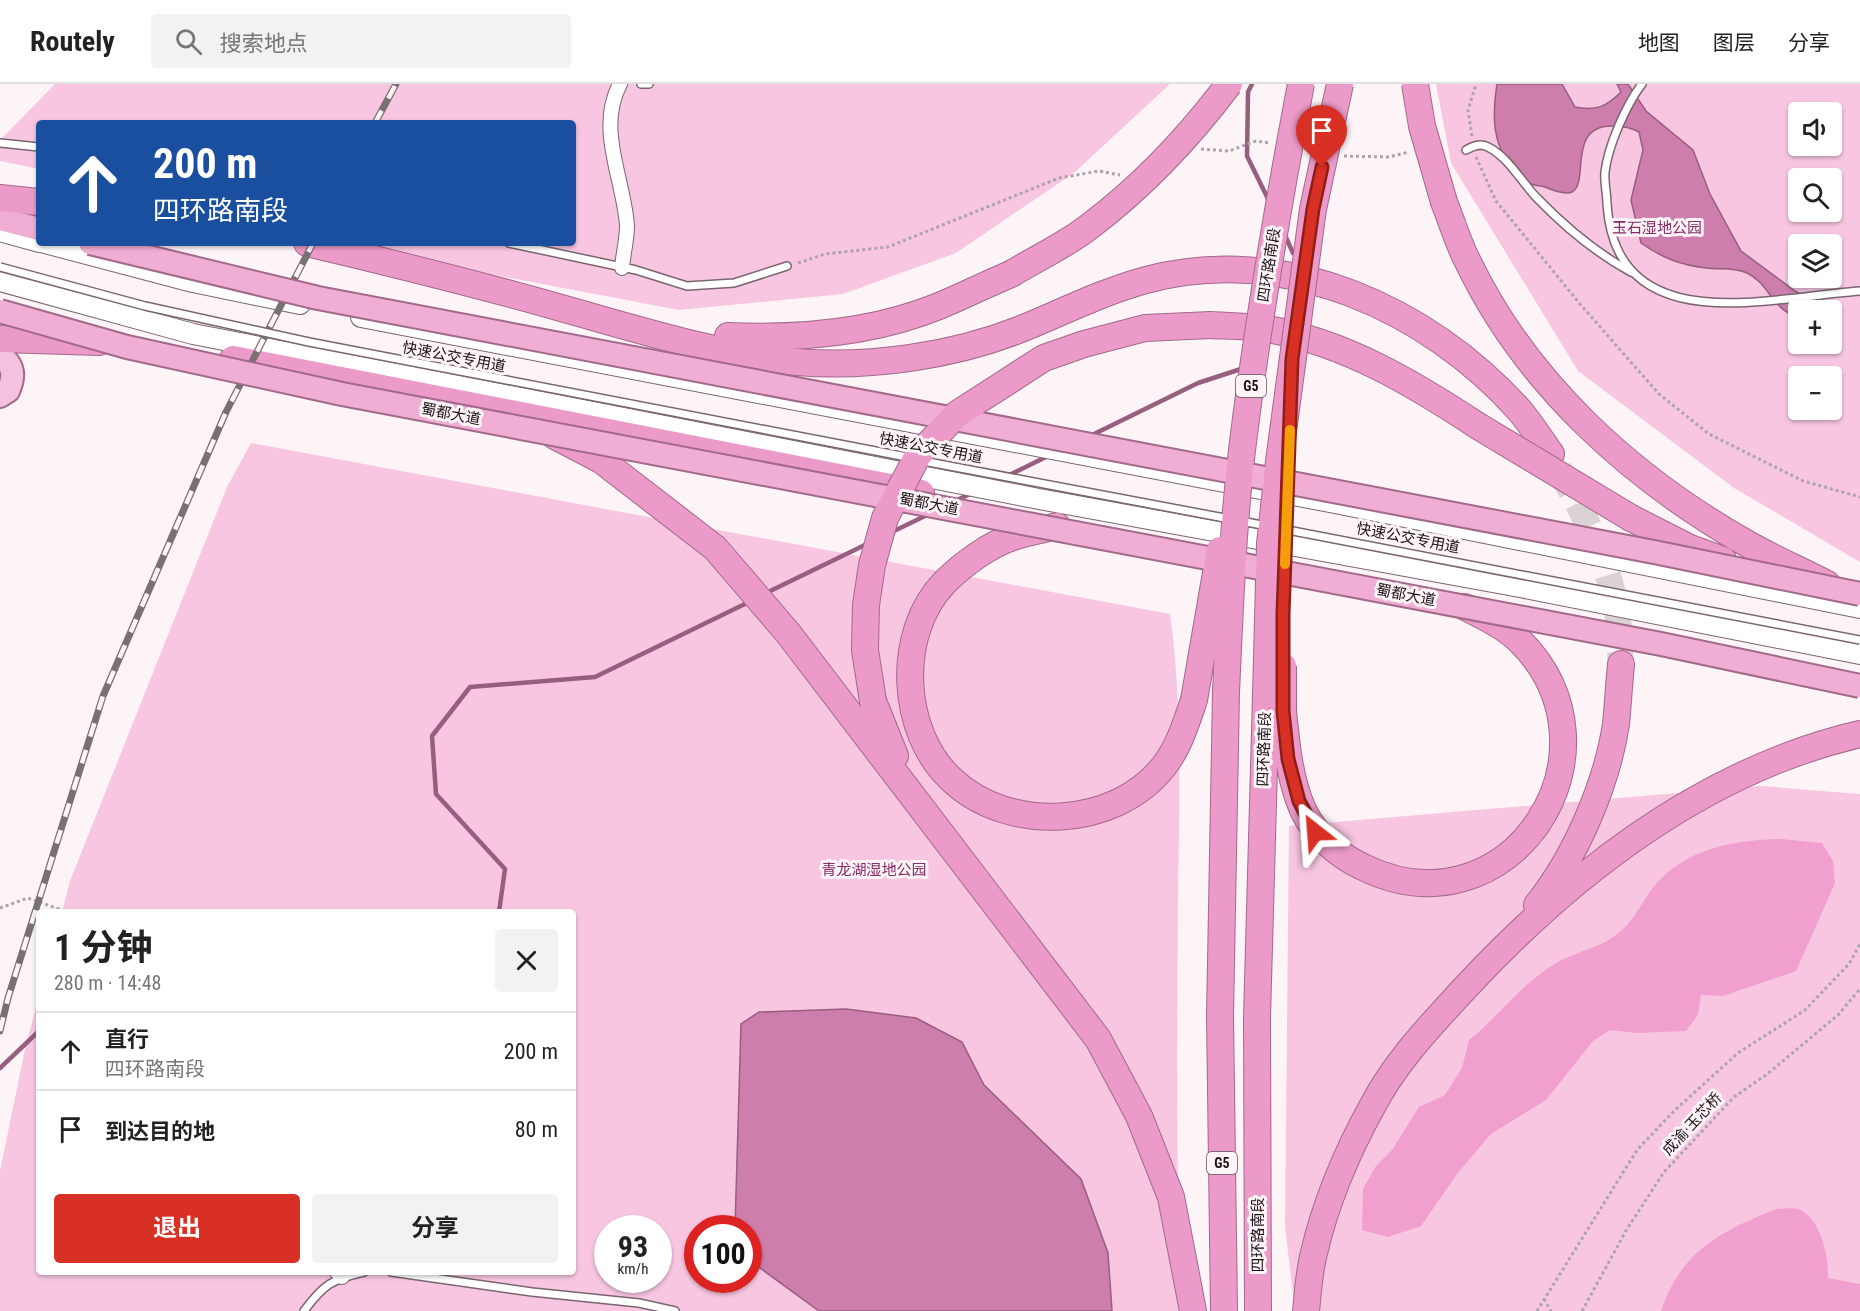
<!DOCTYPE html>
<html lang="zh">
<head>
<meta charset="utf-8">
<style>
	body { margin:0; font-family:"Roboto Condensed","Noto Sans SC",sans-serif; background:#f2f2f2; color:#222; height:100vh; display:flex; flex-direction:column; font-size:22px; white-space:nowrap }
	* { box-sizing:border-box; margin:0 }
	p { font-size:20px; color:#767676 }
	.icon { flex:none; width:33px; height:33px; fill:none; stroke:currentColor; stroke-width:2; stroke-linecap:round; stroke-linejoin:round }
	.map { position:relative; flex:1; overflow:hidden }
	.details { position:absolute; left:36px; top:825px; width:540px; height:366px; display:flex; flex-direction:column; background:#fff; border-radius:6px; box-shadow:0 2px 4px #0004 }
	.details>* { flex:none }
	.banner { position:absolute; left:36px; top:36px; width:540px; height:126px; border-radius:6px; box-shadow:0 2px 4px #0004; background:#1a4fa0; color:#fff; overflow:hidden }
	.controls { position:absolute; left:1788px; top:18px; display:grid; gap:12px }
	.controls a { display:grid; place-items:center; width:54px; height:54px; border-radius:6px; background:#fff; box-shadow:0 2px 4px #0004; font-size:30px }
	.speed { position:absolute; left:594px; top:1131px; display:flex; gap:12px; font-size:30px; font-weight:700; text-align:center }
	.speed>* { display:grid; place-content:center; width:78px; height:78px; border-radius:50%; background:#fff; box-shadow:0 2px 4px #0004; line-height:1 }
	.speed small { font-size:15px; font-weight:400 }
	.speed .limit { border:9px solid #d22; background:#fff; color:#111 }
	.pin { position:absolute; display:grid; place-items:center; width:51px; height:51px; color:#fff; margin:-62px -26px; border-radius:50% 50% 50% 0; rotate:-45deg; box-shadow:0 0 6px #0007 }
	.pin .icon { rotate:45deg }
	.me { position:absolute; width:66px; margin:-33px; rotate:332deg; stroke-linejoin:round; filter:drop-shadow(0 0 4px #0008) }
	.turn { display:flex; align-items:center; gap:21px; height:126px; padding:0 18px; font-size:27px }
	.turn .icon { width:78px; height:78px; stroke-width:2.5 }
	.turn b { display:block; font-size:42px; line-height:51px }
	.round { display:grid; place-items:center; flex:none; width:63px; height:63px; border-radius:6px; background:#f2f2f2 }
	.head { display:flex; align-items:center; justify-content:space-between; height:102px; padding:0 18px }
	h1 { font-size:36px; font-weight:700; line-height:45px }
	.action { display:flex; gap:12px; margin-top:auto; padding:12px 18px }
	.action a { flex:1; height:69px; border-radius:6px; background:#d93025; color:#fff; font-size:24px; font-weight:700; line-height:69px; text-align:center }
	.action a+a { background:#f2f2f2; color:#222 }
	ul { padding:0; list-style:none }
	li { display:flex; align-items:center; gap:18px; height:78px; padding:0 18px; border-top:2px solid #e0e0e0 }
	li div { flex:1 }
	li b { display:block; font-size:22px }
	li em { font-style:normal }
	header { display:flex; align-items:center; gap:36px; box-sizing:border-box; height:84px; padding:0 30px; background:#fff; border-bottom:2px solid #e0e0e0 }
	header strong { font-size:28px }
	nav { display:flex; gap:33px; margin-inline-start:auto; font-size:21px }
	.search { width:420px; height:54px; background:#f2f2f2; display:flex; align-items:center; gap:15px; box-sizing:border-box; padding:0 21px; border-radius:6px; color:#767676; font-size:22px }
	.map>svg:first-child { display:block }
	.green { fill:#f8c6e1; fill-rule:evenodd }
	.forest { fill:#f19fce }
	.water { fill:#cd7eac; stroke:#975e7f; stroke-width:1.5 }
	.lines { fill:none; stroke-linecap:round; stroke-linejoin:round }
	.stream { stroke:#975e7f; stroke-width:4.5 }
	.motorway-tunnel { stroke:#dbd2d6; stroke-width:26; stroke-dasharray:26 13; stroke-linecap:butt }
	.service-casing { stroke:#796570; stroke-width:10 }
	.minor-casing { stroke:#796570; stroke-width:16 }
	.secondary-casing { stroke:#796570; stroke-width:22 }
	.primary-casing { stroke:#a26a8a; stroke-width:26 }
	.trunk-casing { stroke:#a26a8a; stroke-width:26 }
	.motorway-casing { stroke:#a26a8a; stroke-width:28 }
	.path { stroke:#aca4a8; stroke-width:3; stroke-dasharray:3 3; stroke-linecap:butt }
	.service { stroke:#fff; stroke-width:7 }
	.minor { stroke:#fff; stroke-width:14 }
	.secondary { stroke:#fff; stroke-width:20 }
	.primary { stroke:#f4c2df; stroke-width:22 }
	.trunk { stroke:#f0aed4; stroke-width:22 }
	.motorway { stroke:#ec9ac9; stroke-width:26 }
	.rail-casing { stroke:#797074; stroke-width:7 }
	.rail { stroke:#fdf4f8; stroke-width:4.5; stroke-dasharray:14; stroke-linecap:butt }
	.service-bridge-casing { stroke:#796570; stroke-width:10; stroke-linecap:butt }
	.trunk-bridge-casing { stroke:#a26a8a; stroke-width:26; stroke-linecap:butt }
	.motorway-bridge-casing { stroke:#a26a8a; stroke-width:28; stroke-linecap:butt }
	.service-bridge { stroke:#fff; stroke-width:7 }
	.trunk-bridge { stroke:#f0aed4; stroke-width:22 }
	.motorway-bridge { stroke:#ec9ac9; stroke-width:26 }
	.route-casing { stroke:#8d1f18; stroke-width:15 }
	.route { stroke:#d93025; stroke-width:10 }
	.slow { stroke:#f59e0b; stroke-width:10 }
	.labels { text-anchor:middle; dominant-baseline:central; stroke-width:6; stroke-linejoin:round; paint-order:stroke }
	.shield { fill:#fdf4f8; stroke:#5e565a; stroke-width:1.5 }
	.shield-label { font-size:14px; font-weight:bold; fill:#1a1216 }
	.park-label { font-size:15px; fill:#882b67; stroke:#fdf4f8 }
	.street-label { font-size:15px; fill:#1a1216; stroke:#fdf4f8 }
</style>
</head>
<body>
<header>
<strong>Routely</strong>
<div class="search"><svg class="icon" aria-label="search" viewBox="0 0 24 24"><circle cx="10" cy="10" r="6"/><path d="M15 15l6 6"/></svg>搜索地点</div>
<nav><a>地图</a><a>图层</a><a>分享</a></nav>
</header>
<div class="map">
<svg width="1860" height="1227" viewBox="0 0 1860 1227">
	<rect width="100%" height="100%" fill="#fdf4f8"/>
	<path class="green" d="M 55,0 L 1170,0 L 1075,88 L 956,169 L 843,210 L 679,226 L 468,186 L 356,159 L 573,159 L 573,39 L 39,39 L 39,85 L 0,77 L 0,56 Z
		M 1436,0 L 1860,0 L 1860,478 L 1734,404 L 1578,287 L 1451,79 ZM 1798,28 L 1832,28 L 1832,62 L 1798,62 ZM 1798,94 L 1832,94 L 1832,128 L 1798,128 ZM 1798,160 L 1832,160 L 1832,194 L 1798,194 ZM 1798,226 L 1832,226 L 1832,260 L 1798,260 ZM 1798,292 L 1832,292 L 1832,326 L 1798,326 Z
		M 251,359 L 1170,530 C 1183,624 1179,720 1178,815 C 1177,952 1176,1089 1181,1227 L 0,1227 L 0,1087 L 25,965 L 39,912 L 39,1188 L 573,1188 L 573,828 L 62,828 L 70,797 L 227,403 ZM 608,1144 L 658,1144 L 658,1196 L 608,1196 ZM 698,1144 L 748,1144 L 748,1196 L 698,1196 Z
		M 1760,702 L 1860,710 L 1860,1227 L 1295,1227 L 1285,1142 L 1289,742 Z"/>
	<path class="forest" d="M 1781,755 L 1822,759 L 1833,777 L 1835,799 L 1796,887 L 1723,912 L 1701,911 L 1698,931 L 1686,947 L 1637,949 L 1610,946 L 1593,957 L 1546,1016 L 1491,1050 L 1457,1090 L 1421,1142 L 1388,1153 L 1362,1146 L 1363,1105 L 1376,1082 L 1392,1066 L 1419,1023 L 1445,1011 L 1462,984 L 1469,956 C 1497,934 1519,903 1550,883 C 1573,867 1603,865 1623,845 C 1636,833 1644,814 1655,801 C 1687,764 1735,756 1781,755 Z
		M 1776,1125 C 1783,1125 1794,1123 1800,1126 C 1821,1135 1829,1174 1828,1194 L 1860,1200 L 1860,1227 L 1661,1227 C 1682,1166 1720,1148 1776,1125 Z"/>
	<path class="water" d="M 1497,0 L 1562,0 L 1575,23 C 1596,27 1606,23 1621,8 L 1617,0 L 1628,0 L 1646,27 L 1693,66 L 1710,110 L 1741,167 L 1795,207 L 1810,214 L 1818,226 L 1798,226 L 1798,233 C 1772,226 1769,199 1747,189 C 1734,183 1719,186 1706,184 C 1681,181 1662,174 1641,159 L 1631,116 L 1643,66 L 1639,48 C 1630,43 1623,43 1613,42 C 1566,41 1590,99 1572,108 C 1565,111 1552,106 1545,103 C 1538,101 1529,101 1523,97 C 1519,95 1516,90 1514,87 C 1492,61 1492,33 1497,0 Z
		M 846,925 L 916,934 L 962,958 L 984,1001 L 1081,1095 L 1108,1169 L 1112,1227 L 819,1227 L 749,1176 L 748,1144 L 735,1144 L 741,940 L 759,928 Z"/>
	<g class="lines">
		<path class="stream" d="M 1252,0 L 1248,8 L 1247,72 L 1269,117
			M 1284,149 L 1293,169
			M 1090,352 L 1198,299 L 1244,284
			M 993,399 L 1050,371
			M 955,417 L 972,409
			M 890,449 L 929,430
			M 766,509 L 869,459
			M 499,828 L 505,785 L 436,710 L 432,652 L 470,603 L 595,593 L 751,517
			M 0,984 L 39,947"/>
		<path class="motorway-tunnel" d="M 1559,385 C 1584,430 1608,477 1617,528 C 1620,545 1619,563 1621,580"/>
		<g class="service-casing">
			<path id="service" d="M 641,0 L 649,0
				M 1642,0 C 1626,21 1608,62 1605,88 C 1604,98 1607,110 1607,120 C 1616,258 1770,213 1860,207
				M 0,59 L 39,63
				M 1466,66 C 1473,62 1480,59 1488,63 C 1508,73 1521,97 1536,113 C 1564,142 1596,169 1631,188
				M 509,159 L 636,186 L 687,202 L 734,199 L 787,182
				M 391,1188 L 532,1208 L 639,1219 L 675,1227
				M 304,1227 C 323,1201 332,1195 364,1188"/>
		</g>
		<g class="minor-casing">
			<path id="minor" d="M 620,0 C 596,45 624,95 627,142 C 627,155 623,171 622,184
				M 337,1188 L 342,1193"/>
		</g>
		<g class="secondary-casing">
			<path id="secondary" d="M 0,147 L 39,158
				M 45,159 L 193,198 L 300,220
				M 0,197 L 193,250 L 1039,415 L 1520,503 L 1860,570
				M 361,233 L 1335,419 L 1860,524"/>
		</g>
		<g class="primary-casing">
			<path id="primary" d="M 0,271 C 14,281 15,292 8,307 L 0,312"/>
		</g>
		<g class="trunk-casing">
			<path id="trunk" d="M 0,135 L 39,145"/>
		</g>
		<g class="motorway-casing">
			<path id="motorway" d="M 0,114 L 39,118
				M 1444,118 C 1452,138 1458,159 1468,178 C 1526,299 1630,393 1746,459 C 1772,474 1800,486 1827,500
				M 307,159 C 392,179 477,200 561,224 C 637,245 717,271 797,278 C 869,284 953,272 1021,245 C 1063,228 1102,208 1146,196 C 1284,159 1428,224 1520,327 C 1531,340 1541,356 1551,370
				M 1211,241 C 1230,242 1249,242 1267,245 C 1344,258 1413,299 1478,342
				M 728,252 C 799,255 873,249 939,222 C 963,212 987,200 1011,190
				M 0,255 L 99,258
				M 233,275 L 921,409
				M 555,352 L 601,376 L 715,464 L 788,549 L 1098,955 L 1139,1032 L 1171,1113 L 1193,1227
				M 1631,434 L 1690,464 L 1723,476
				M 1057,442 C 1042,446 1027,448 1013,453 C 990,460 962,481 945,498 C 895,549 900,649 952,696 C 1008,749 1115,745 1164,682 C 1179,663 1186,639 1194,616
				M 873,617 L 895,672
				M 1283,627 C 1286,657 1289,688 1299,716 C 1309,746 1335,770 1363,783 C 1509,855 1632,668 1519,556 C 1504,542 1483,532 1465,523
				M 1537,821 C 1575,774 1607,700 1616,640 C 1618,620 1619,600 1621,580
				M 1224,1227 L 1220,932 L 1226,608
				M 1258,1227 L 1257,934 L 1266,611
				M 1306,1227 C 1308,1208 1309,1187 1314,1169 C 1326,1117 1347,1068 1373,1021 C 1396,977 1431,941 1465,904 C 1572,789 1705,686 1860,650"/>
		</g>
		<path class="path" d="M 1472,52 L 1468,26 L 1476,0
			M 1201,65 L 1229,67 L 1256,57 L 1270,59
			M 1344,72 L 1389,73 L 1409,68
			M 1476,73 L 1496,117 L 1580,220 L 1659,310 L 1709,350 L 1803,397 L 1860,413
			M 798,179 L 825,170 L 888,163 L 1059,94 L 1099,87 L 1120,91
			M 0,824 L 28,814 L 67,828
			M 1544,1215 L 1551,1227
			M 1537,1227 L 1637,1066 L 1674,1027 L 1738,969 L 1805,926 L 1849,880 L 1860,860
			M 1582,1227 L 1627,1145 L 1664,1088 L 1734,1013 L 1766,991 L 1838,931 L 1860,905"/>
		<use href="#service" class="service"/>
		<use href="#minor" class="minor"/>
		<use href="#secondary" class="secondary"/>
		<use href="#primary" class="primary"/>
		<use href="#trunk" class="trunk"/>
		<use href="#motorway" class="motorway"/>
		<g class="rail-casing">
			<path id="rail" d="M 375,39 L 396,0
				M 0,947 L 8,914 L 103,612 L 226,328 L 313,159"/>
		</g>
		<use href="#rail" class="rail"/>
		<g class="service-bridge-casing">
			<path id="service-bridge" d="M 0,183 L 145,222 L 309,258 L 912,374
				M 923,377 L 1230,435
				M 1241,437 L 1860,556"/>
		</g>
		<g class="trunk-bridge-casing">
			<path id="trunk-bridge" d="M 90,159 L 318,214 L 1654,468 L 1860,510
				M 0,227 L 127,263 L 342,310 L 1661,560 L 1860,602"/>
		</g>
		<g class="motorway-bridge-casing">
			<path id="motorway-bridge" d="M 1415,0 L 1422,42 L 1444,118
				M 1011,190 C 1037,174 1066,161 1090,142 C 1143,102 1189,53 1229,0
				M 1478,342 L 1631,434
				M 1283,582 L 1283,627
				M 1226,608 C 1230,522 1233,435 1244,350 C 1259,232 1279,116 1301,0
				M 1266,611 L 1270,460 L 1279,377 L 1313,125 L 1340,0
				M 1194,616 L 1220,466
				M 873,617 L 865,566 L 866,521 L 872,481 L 885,434 L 918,371 L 957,330 L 1044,274 L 1084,260 L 1145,244 L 1211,241"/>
		</g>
		<use href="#service-bridge" class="service-bridge"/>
		<use href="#trunk-bridge" class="trunk-bridge"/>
		<use href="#motorway-bridge" class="motorway-bridge"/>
	</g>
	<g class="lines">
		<g class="route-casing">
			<path id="route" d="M 1315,748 L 1299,717 L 1288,675 L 1283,627 L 1283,530 L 1292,275 L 1313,125 L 1322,83"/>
		</g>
		<use href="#route" class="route"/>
		<path class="slow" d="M 1285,480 L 1290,346"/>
	</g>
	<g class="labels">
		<g class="shield">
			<rect x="1236" y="291" width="30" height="22" rx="4.5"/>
			<rect x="1207" y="1068" width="30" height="22" rx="4.5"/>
		</g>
		<g class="shield-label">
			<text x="1251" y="302">G5</text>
			<text x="1222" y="1079">G5</text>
		</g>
		<g class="park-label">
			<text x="1657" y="144">玉石湿地公园</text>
			<text x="874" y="786">青龙湖湿地公园</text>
		</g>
		<g class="street-label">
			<text transform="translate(1269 181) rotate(-81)">四环路南段</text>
			<text transform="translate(454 273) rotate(11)">快速公交专用道</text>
			<text transform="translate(451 330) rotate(11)">蜀都大道</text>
			<text transform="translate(931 364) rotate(11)">快速公交专用道</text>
			<text transform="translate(929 420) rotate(11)">蜀都大道</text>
			<text transform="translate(1408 454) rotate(11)">快速公交专用道</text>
			<text transform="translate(1406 511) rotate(11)">蜀都大道</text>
			<text transform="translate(1264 665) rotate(-88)">四环路南段</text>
			<text transform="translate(1692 1040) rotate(-47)">成渝·玉芯桥</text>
			<text transform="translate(1258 1151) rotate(-90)">四环路南段</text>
		</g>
	</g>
</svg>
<div class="controls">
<a><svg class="icon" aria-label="sound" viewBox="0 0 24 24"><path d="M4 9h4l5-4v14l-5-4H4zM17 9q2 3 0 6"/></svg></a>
<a><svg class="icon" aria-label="search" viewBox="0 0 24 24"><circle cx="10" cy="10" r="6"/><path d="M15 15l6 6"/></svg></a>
<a><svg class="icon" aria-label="layers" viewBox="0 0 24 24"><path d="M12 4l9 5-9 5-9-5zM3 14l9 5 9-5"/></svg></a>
<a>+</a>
<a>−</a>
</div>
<div class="speed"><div>93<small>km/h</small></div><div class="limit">100</div></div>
<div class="pin" style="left:1322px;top:83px;background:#d93025"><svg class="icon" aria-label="arrive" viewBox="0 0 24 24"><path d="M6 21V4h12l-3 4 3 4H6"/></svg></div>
<svg class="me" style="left:1315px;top:748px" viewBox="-20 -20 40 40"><path d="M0-17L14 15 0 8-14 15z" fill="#d93025" stroke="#fff" stroke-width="4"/></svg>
<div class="banner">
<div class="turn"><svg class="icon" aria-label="ahead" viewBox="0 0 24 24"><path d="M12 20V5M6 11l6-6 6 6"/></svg><div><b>200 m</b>四环路南段</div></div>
</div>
<section class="details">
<div class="head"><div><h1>1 分钟</h1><p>280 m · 14:48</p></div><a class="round"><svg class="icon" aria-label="close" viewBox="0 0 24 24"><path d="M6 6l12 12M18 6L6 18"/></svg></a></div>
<ul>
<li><svg class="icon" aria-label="ahead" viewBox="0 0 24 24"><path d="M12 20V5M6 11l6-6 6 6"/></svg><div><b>直行</b><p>四环路南段</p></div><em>200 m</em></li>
<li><svg class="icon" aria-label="arrive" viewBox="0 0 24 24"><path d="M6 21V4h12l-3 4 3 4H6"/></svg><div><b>到达目的地</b></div><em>80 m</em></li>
</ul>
<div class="action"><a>退出</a><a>分享</a></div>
</section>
</div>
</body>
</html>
